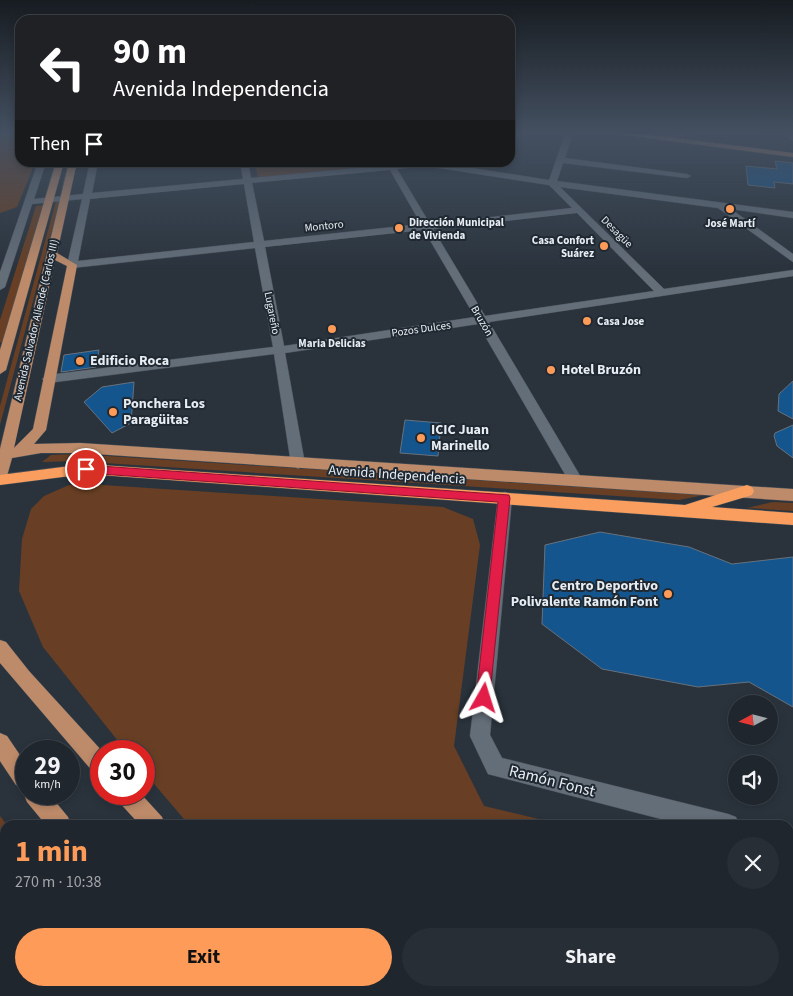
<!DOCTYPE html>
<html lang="en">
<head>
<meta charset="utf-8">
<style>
	body { margin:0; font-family:"Source Sans 3",sans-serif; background:#282e35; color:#f1f3f6; height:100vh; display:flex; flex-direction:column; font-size:19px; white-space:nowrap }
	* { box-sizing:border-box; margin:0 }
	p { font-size:16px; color:#a2a5aa }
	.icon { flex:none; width:28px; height:28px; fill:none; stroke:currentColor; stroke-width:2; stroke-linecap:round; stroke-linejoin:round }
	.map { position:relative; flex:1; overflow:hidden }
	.details { position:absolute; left:0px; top:820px; width:794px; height:176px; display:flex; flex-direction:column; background:#20262d; border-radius:15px 15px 0 0; box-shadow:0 2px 8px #0003,0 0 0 1px #3d4349 }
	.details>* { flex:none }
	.guide { position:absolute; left:15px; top:15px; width:500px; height:152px; border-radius:15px; box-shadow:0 2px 8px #0003,0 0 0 1px #3d4349; background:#202124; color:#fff; overflow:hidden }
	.needle { width:32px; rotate:263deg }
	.fabs { position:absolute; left:728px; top:695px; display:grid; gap:10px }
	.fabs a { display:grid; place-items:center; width:50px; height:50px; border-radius:50%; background:#20262d; box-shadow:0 2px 8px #0003,0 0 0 1px #3d4349; font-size:25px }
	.speed { position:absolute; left:15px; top:740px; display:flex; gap:10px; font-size:25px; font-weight:700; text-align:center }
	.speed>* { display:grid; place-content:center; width:65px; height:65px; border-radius:50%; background:#20262d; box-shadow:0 2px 8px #0003,0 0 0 1px #3d4349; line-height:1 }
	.speed small { font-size:12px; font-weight:400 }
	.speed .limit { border:8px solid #d22; background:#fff; color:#111 }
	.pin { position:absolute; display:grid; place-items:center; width:42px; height:42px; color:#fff; margin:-21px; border:2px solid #fff; border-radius:50%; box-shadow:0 1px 5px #0007 }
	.me { position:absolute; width:55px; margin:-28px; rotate:6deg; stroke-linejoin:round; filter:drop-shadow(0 0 4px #0008) }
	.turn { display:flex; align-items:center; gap:18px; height:105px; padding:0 15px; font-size:22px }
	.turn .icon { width:65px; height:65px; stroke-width:2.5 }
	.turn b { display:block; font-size:35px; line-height:42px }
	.then { display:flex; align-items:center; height:48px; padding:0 15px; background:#0003; gap:10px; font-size:19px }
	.round { display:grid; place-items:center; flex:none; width:52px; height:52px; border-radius:26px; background:#282e35 }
	.summary { display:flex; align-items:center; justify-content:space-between; height:85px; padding:0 15px }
	h1 { font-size:30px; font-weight:700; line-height:38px; color:#fe9b58 }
	.primary-button { display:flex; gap:10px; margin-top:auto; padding:10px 15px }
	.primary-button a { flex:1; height:58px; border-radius:30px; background:#fe9b58; color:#111; font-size:20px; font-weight:700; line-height:58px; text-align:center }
	.primary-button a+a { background:#282e35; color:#f1f3f6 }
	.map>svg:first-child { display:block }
	.green { fill:#683f24 }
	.building { fill:#14558d; stroke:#67717c }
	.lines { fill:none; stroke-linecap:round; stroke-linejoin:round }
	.minor-casing { stroke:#495159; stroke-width:1 }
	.major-casing { stroke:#495159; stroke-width:1 }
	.highway-casing { stroke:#495159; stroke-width:1 }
	.minor { fill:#646e79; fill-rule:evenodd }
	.major { fill:#be8b6a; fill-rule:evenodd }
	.highway { fill:#fa9e60; fill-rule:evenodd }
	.route { fill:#e11d48; stroke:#92132f }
	.poi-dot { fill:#fe9b58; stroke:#202932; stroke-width:2 }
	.labels { text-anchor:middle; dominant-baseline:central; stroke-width:4; stroke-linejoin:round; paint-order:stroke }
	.far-poi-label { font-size:11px; font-weight:bold; fill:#e7edf3; stroke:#202932; text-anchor:start }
	.far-street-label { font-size:11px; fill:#e7edf3; stroke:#202932 }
	.poi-label { font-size:14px; font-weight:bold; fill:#e7edf3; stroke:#202932; text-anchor:start }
	.street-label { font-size:14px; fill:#e7edf3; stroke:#202932 }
	.near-street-label { font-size:16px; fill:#e7edf3; stroke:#202932 }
</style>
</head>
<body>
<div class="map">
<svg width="793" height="996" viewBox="0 0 793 996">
	<rect width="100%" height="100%" fill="#2a333c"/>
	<path class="green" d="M 0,132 L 20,132 L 20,162 L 35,163 L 17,207 L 0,213 Z
		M 381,162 L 376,167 L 258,178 L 255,163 Z
		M 60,200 L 0,425 L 0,406 L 56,201 Z
		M 45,205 L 5,340 L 0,343 L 0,320 L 36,206 Z
		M 77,454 L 704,495 L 679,500 L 73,461 L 42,462 L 51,455 Z
		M 87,484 L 443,507 L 473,519 L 480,545 L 454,746 L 484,806 L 564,825 L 189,825 L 144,772 L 144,751 L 126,751 L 43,647 L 19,591 L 22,539 L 31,509 L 44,496 L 69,485 Z
		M 773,502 L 793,503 L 793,511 L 747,508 Z
		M 0,816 L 7,825 L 5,991 L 124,991 L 127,996 L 0,996 Z
		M 789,879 L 793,880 L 793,996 L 321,996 L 318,991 L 789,991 Z"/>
	<path class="building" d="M 775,161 L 793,163 L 793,184 L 774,182 L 775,188 L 748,185 L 746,166 L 777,169 Z
		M 99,350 L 96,367 L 61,372 L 64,355 Z
		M 793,381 L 793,419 L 778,411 L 779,394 Z
		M 134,382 L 131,423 L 112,433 L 84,402 L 102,387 Z
		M 405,420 L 441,423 L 438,456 L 400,453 Z
		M 793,425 L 793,458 L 777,446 L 774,436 L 775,433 Z
		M 600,532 L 689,547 L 732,564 L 793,557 L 793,707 L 749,682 L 698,687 L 602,669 L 542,624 L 545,545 Z"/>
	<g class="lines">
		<g class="minor-casing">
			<path id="minor" d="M 566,132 L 573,132 L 565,158 L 687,174 L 691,176 L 687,178 L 563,163 L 557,181 L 793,212 L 793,218 L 731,209 L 793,254 L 793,262 L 718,208 L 560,187 L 664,289 L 793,270 L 793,276 L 489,322 L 582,479 L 580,483 L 570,483 L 478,324 L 285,353 L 305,464 L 298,469 L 291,464 L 274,354 L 48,383 L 42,379 L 48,375 L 273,347 L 255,248 L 72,268 L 67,265 L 82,199 L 32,204 L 5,287 L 0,290 L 0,272 L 38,162 L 46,162 L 34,199 L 83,194 L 90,162 L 98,162 L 92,193 L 243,179 L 240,162 L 248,162 L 251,178 L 389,165 L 390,162 L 434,162 L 549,180 ZM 426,166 L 549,185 L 572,208 L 430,224 L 397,169 ZM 390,170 L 421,224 L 264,241 L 252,183 ZM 244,184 L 254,242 L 78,261 L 90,199 ZM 577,213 L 654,291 L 485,316 L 433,229 ZM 424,230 L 475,317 L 284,346 L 265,247 Z
				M 681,132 L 696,132 L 662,141 L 658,139 Z
				M 788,132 L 793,132 L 793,141 L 789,139 Z
				M 505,492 L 510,494 L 512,498 L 490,735 L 502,758 L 728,814 L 736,817 L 739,825 L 684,825 L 488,774 L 470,736 L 498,498 L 500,494 Z
				M 789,829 L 793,830 L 793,852 L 789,851 Z"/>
		</g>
		<g class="major-casing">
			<path id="major" d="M 603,132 L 627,132 L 793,153 L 793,157 Z
				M 56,162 L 64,162 L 6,370 L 0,374 L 0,350 Z
				M 69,162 L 77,162 L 57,253 L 77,265 L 46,430 L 34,444 L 80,443 L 793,489 L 793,501 L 80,453 L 41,453 L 12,458 L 5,483 L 0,484 L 0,449 ZM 55,260 L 67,266 L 33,429 L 14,448 Z
				M 0,640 L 6,642 L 29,671 L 102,751 L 101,776 L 94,773 L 0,663 Z
				M 0,733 L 7,736 L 26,764 L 26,787 L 23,789 L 16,785 L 0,761 Z
				M 26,789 L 26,794 L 49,794 L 68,817 L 71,825 L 46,825 L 27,802 L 24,794 Z
				M 116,794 L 141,794 L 162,817 L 165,825 L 140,825 L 119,802 Z
				M 161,991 L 188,991 L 190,996 L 163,996 Z
				M 262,991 L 289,991 L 291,996 L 264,996 Z"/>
		</g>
		<g class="highway-casing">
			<path id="highway" d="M 86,464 L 685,505 L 747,485 L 752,487 L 754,491 L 752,495 L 712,507 L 793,513 L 793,525 L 86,474 L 0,485 L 0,475 Z"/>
		</g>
		<use href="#minor" class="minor"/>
		<use href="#major" class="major"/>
		<use href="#highway" class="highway"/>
	</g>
	<linearGradient id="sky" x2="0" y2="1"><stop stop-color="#171c21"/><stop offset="0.49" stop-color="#445061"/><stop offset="1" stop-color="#445061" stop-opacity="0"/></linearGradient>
	<rect width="793" height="272" fill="url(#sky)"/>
	<path class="route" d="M 86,465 L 509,495 L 510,498 L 489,704 L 484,706 L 479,704 L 476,698 L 498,502 L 86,473 L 81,469 Z"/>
	<g class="poi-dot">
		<circle cx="730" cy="209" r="5"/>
		<circle cx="399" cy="228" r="5"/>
		<circle cx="604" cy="246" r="5"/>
		<circle cx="587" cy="321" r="5"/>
		<circle cx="332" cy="329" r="5"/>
		<circle cx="80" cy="361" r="5"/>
		<circle cx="551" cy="370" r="5"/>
		<circle cx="113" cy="412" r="5"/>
		<circle cx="421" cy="438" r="5"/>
		<circle cx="668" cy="594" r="5"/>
	</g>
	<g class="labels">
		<g class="far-poi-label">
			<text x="409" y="222">Dirección Municipal<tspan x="409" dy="13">de Vivienda</tspan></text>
			<text x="730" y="223" text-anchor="middle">José Martí</text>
			<text x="594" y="240" text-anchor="end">Casa Confort<tspan x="594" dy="13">Suárez</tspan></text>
			<text x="597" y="321">Casa Jose</text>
			<text x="332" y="343" text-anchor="middle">Maria Delicias</text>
		</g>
		<g class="far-street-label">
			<text transform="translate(324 226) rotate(-6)">Montoro</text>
			<text transform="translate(617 232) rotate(45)">Desagüe</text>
			<text transform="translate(272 313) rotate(79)">Lugareño</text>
			<text transform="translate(36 320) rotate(-77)">Avenida Salvador Allende (Carlos III)</text>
			<text transform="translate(482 321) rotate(60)">Bruzón</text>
			<text transform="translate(421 329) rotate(-8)">Pozos Dulces</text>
		</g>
		<g class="poi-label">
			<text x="90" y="361">Edificio Roca</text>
			<text x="561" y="370">Hotel Bruzón</text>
			<text x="123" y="404">Ponchera Los<tspan x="123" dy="16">Paragüitas</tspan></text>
			<text x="431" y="430">ICIC Juan<tspan x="431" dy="16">Marinello</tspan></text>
			<text x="658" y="586" text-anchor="end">Centro Deportivo<tspan x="658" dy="16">Polivalente Ramón Font</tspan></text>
		</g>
		<g class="street-label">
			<text transform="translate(397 475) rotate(4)">Avenida Independencia</text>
		</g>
		<g class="near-street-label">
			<text transform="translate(552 781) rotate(14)">Ramón Fonst</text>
		</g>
	</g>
</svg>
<div class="fabs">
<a><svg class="needle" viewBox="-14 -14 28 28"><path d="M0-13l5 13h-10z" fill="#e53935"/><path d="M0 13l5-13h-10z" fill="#a2a5aa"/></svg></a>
<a><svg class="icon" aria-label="sound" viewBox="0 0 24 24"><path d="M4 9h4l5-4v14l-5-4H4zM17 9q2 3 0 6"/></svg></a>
</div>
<div class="speed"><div>29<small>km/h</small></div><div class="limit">30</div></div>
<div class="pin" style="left:86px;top:469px;background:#d93025"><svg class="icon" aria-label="arrive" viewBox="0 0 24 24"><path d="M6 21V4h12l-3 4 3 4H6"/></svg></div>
<svg class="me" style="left:484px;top:698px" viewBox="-20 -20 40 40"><path d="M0-17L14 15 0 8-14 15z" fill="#e11d48" stroke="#fff" stroke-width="4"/></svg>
<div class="guide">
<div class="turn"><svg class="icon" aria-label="left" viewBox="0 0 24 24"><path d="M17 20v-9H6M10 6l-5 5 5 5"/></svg><div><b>90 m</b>Avenida Independencia</div></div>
<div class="then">Then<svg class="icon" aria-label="arrive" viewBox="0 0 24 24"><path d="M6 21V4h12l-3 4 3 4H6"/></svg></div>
</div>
<section class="details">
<div class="summary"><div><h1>1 min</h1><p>270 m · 10:38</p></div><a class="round"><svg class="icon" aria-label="close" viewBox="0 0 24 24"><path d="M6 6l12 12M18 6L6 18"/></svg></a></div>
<div class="primary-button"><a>Exit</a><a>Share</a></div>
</section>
</div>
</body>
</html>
